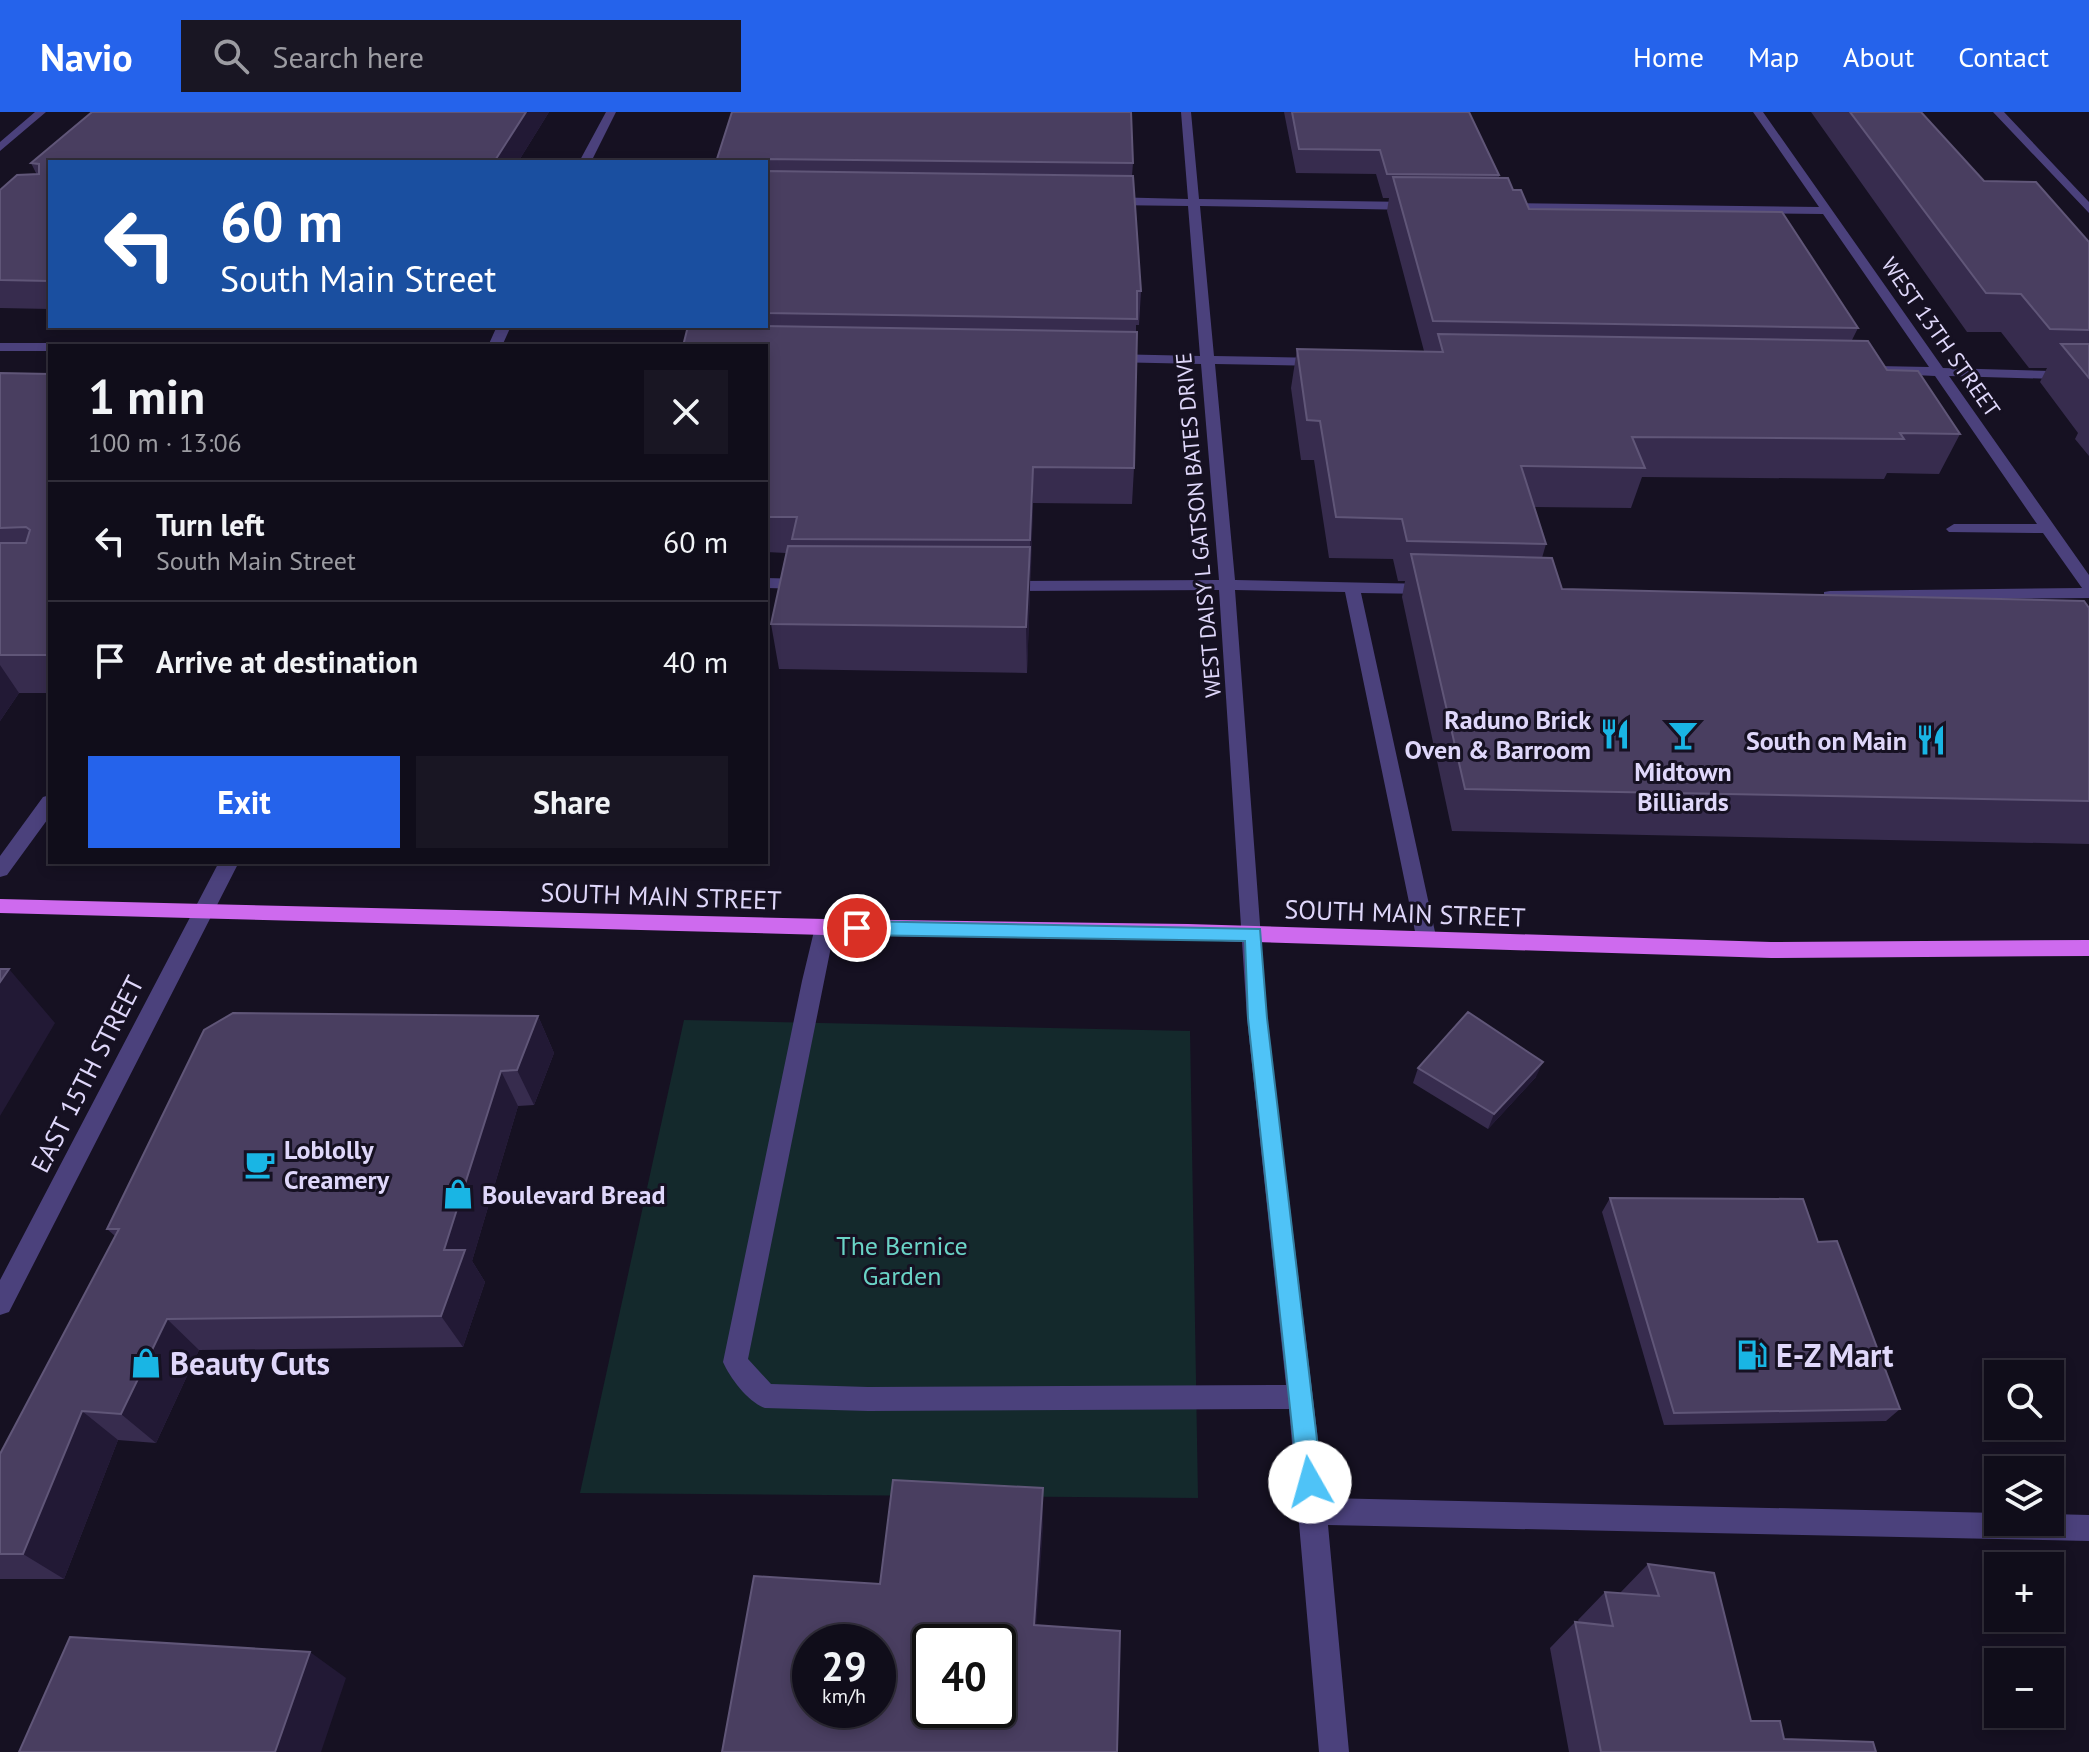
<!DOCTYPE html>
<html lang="en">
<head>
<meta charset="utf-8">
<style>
	body { margin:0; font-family:"PT Sans",sans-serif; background:#191623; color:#f1f3f6; height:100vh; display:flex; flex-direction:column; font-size:30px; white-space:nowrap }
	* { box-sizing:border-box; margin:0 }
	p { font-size:26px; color:#9c9ca2 }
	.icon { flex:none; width:44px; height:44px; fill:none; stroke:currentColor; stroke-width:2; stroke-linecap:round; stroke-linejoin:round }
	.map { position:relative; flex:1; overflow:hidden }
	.drawer { position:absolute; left:48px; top:232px; width:720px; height:520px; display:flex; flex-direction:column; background:#100d1a; border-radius:0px; box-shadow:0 4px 12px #0003,0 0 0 2px #302d39 }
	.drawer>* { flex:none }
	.guide { position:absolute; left:48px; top:48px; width:720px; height:168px; border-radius:0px; box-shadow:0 4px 12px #0003,0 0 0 2px #302d39; background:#1a4fa0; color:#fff; overflow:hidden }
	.fabs { position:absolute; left:1984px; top:1248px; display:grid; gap:16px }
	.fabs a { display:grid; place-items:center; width:80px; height:80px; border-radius:0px; background:#100d1a; box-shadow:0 4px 12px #0003,0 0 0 2px #302d39; font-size:40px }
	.speed { position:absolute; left:792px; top:1512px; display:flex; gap:16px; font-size:40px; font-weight:700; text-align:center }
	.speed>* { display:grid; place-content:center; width:104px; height:104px; border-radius:50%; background:#100d1a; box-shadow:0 4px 12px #0003,0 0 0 2px #302d39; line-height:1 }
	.speed small { font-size:20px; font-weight:400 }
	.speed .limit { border:4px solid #111; border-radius:12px; background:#fff; color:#111 }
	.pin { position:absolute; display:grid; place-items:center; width:68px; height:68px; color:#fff; margin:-34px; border:4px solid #fff; border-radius:50%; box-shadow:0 2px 8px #0007 }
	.me { position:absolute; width:88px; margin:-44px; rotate:353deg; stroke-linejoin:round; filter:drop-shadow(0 0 6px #0008) }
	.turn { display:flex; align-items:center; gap:28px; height:168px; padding:0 40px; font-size:36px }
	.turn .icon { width:104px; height:104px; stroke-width:2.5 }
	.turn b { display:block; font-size:56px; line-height:68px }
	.round { display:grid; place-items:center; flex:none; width:84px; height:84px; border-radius:0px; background:#191623 }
	.head { display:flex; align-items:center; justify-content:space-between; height:136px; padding:0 40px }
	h1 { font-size:48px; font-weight:800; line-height:60px }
	.button { display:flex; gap:16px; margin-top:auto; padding:16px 40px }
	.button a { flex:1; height:92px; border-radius:0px; background:#2563eb; color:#fff; font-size:32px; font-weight:800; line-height:92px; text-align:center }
	.button a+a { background:#191623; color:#f1f3f6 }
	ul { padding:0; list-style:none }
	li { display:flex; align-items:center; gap:24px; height:120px; padding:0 40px; border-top:2px solid #302d39 }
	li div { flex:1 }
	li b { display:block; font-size:30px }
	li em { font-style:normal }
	header { display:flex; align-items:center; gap:48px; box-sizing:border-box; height:112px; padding:0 40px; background:#2563eb; color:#fff }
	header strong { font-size:38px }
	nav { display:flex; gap:44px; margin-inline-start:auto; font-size:28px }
	.search { width:560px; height:72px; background:#191623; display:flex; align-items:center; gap:20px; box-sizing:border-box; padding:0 28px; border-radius:0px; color:#9c9ca2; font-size:30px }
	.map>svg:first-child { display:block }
	.green { fill:#14292c }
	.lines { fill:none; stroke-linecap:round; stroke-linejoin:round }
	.minor { fill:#4b417c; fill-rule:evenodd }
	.major { fill:#ce6aee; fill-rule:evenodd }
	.wall { fill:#372c4e }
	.shaded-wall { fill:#221935 }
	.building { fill:#493e60; stroke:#605678; stroke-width:2; fill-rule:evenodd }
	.route { fill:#4fc3f7; stroke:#337fa1; stroke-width:2 }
	.labels { text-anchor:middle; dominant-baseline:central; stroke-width:6; stroke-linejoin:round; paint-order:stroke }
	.far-street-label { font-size:22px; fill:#dfd7fa; stroke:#161122 }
	.poi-label { font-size:26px; font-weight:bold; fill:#dfd7fa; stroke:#161122; text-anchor:end }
	.street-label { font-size:26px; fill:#dfd7fa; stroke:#161122 }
	.park-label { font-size:26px; fill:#6ad3c6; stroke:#161122 }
	.near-poi-label { font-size:32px; font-weight:bold; fill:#dfd7fa; stroke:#161122; text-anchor:start }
</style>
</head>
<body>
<header>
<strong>Navio</strong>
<div class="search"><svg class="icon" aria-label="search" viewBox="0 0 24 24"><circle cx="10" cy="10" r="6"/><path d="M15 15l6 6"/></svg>Search here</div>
<nav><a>Home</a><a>Map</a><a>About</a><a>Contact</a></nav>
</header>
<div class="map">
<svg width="2089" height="1640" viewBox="0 0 2089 1640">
	<rect width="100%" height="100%" fill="#161122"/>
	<path class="green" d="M 684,908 L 1190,919 L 1198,1386 L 580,1381 Z"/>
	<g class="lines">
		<path class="minor" d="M 35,0 L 46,0 L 0,39 L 0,30 Z
			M 606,0 L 616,0 L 591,50 L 579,50 Z
			M 1181,0 L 1191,0 L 1199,87 L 1412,90 L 1418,94 L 1412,98 L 1200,94 L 1214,244 L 1321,246 L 1328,250 L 1321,254 L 1215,252 L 1235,468 L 1430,472 L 1438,477 L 1430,482 L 1361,481 L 1437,829 L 1434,834 L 1420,834 L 1417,829 L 1345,480 L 1235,478 L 1267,906 L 1325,1386 L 1998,1401 L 1998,1410 L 2050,1410 L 2050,1402 L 2089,1403 L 2089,1429 L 1328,1413 L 1349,1640 L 1319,1640 L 1289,1297 L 868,1299 L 765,1296 C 748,1290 730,1266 723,1250 L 802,869 L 815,815 L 818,810 L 832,810 L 835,815 L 748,1247 L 771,1272 L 868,1275 L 1286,1273 L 1247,906 L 1219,478 L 1002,479 L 994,474 L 1002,469 L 1219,468 L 1201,252 L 1109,250 L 1102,246 L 1109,242 L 1200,244 L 1188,94 L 1108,93 L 1102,89 L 1108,85 L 1188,87 Z
			M 1753,0 L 1763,0 L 1943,256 L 2089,260 L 2089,268 L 1949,264 L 2089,463 L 2089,486 L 1824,488 L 1824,480 L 1830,479 L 2082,476 L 2043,421 L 1949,420 L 1946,417 L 1954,412 L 2037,412 L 1935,264 L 1872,261 L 1872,255 L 1877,254 L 1929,255 L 1823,102 L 1504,99 L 1498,95 L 1504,91 L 1819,95 Z
			M 1993,0 L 2004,0 L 2089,90 L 2089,101 Z
			M 497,214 L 511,214 L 502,234 L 488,234 Z
			M 0,231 L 50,231 L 56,234 L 50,234 L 50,239 L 0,239 Z
			M 766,466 L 806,467 L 814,472 L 806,477 L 766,476 Z
			M 50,683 L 50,704 L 7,763 L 0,765 L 0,744 L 43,685 Z
			M 219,750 L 239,750 L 9,1200 L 0,1203 L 0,1168 Z"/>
		<path class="major" d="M 0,787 L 825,807 L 1188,812 L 1771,830 L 2089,828 L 2089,844 L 1771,846 L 1188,828 L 825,823 L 0,801 Z"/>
	</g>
	<path class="wall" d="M 549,0 L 518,50 L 50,50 L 50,197 L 0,196 L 0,78 L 37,63 L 31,51 Z
		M 732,0 L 1133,51 L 1132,64 L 1141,179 L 1139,213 L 1136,213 L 1136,220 L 1134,356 L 1132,392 L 1033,391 L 1027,561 L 779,557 L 771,512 L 786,441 L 766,440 L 766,234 L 688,214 L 766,214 L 766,50 L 716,50 Z
		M 1284,0 L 1469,0 L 1499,63 L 1499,66 L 1513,78 L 1529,97 L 1858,216 L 1852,228 L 1960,322 L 1939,362 L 1887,361 L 1884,367 L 1642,365 L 1631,396 L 1534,395 L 1546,432 L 1542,446 L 1562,477 L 2089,496 L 2089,732 L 1452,719 L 1402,485 L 1405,469 L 1398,469 L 1393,447 L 1329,446 L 1314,348 L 1301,348 L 1291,276 L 1297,237 L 1424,239 L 1387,99 L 1389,86 L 1383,86 L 1376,62 L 1296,61 Z
		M 1811,0 L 1921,0 L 1984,69 L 2089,130 L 2089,344 L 2075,327 L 2078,321 L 2040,270 L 2047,256 L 2029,256 L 2001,220 L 1967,220 Z
		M 0,261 L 50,262 L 50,581 L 19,581 L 0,609 Z
		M 538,904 L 554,941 L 534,993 L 518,994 L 472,1149 L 485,1170 L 463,1235 L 199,1238 L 156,1331 L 118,1328 L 64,1467 L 0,1467 L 0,1342 L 115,1124 L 107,1117 Z
		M 1418,956 L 1536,965 L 1488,1017 L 1413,971 Z
		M 1610,1086 L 1818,1130 L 1900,1297 L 1886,1309 L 1664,1313 L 1602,1100 Z
		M 1648,1452 L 1751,1609 L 1784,1627 L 1876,1640 L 1569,1640 L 1550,1536 L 1575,1510 L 1579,1510 L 1578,1508 L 1605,1480 L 1620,1481 Z"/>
	<path class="shaded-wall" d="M 526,0 L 549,0 L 518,50 L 494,50 Z
		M 1033,355 L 1033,391 L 1031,464 L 1030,428 Z
		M 1030,435 L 1030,480 L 1027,561 L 1026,515 Z
		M 0,553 L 19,581 L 0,609 Z
		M 9,857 L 55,911 L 0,1004 L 0,870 Z
		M 538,904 L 554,941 L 534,993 L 517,958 Z
		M 1543,950 L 1536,965 L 1488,1017 L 1494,1002 Z
		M 501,959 L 518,994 L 472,1149 L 485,1170 L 463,1235 L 441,1204 L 444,1138 Z
		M 167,1207 L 199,1238 L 156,1331 L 121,1302 Z
		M 82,1299 L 118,1328 L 64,1467 L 23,1442 Z
		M 1043,1376 L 1043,1416 L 1034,1546 L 1034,1513 Z
		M 310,1540 L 346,1566 L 321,1640 L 275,1640 Z"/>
	<path class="building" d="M 92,0 L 526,0 L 494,50 L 50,50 L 50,169 L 0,168 L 0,78 L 17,63 L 39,62 L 39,52 L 31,51 Z
		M 732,0 L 1131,0 L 1133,51 L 762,47 L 760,50 L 716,50 Z
		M 1292,0 L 1469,0 L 1499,63 L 1387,62 L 1380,38 L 1299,37 Z
		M 1850,0 L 1921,0 L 1984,69 L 2036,70 L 2089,130 L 2089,218 L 2050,217 L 2021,182 L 1986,181 Z
		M 766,59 L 1133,64 L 1141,179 L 1137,179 L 1137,207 L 766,201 Z
		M 1393,65 L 1508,66 L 1513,78 L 1521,78 L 1529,97 L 1782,100 L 1858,216 L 1433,209 Z
		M 688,214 L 760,214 L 1137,220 L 1134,356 L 1033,355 L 1030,428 L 792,427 L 797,405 L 766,405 L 766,234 L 683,234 Z
		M 1438,222 L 1868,229 L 1887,258 L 1918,259 L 1960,322 L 1900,321 L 1904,327 L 1632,325 L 1645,356 L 1521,354 L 1546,432 L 1407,429 L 1402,407 L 1336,405 L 1320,309 L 1307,308 L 1297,237 L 1443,240 Z
		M 2061,232 L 2089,232 L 2089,266 Z
		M 0,261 L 50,262 L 50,543 L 0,543 L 0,431 L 26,431 L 30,418 L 26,415 L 0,416 Z
		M 788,434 L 1030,435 L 1026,515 L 771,512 Z
		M 1411,442 L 1552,446 L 1562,477 L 2084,489 L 2089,496 L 2089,689 L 1465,677 Z
		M 0,857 L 9,857 L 0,870 Z
		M 1468,900 L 1543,950 L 1494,1002 L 1418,956 Z
		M 233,901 L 538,904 L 517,958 L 501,959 L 444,1138 L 465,1138 L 441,1204 L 167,1207 L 121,1302 L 82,1299 L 23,1442 L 0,1442 L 0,1342 L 119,1117 L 107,1117 L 204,918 Z
		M 1610,1086 L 1803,1087 L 1818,1130 L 1837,1129 L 1900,1297 L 1674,1301 Z
		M 893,1368 L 1043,1376 L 1034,1513 L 1120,1519 L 1117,1640 L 722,1640 L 754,1464 L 880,1472 ZM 810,1530 L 878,1530 L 878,1598 L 810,1598 ZM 930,1530 L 998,1530 L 998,1598 L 930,1598 Z
		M 1648,1452 L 1714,1461 L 1751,1609 L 1780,1609 L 1784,1627 L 1873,1630 L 1876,1640 L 1601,1640 L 1575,1510 L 1613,1514 L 1605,1480 L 1659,1484 Z
		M 70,1525 L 310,1540 L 275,1640 L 19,1640 Z"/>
	<path class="route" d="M 857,809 L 1260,817 L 1267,906 L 1322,1370 L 1318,1379 L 1310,1382 L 1301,1379 L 1298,1370 L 1248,906 L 1245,829 L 857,823 L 848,816 Z"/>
	<defs>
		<g id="restaurant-bare" transform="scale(2.4)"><path d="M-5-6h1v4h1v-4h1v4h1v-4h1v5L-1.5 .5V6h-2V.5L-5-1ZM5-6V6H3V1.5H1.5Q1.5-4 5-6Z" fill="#19b5e4" stroke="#161122" stroke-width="2.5" paint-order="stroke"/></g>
		<g id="bar-bare" transform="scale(2.4)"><path d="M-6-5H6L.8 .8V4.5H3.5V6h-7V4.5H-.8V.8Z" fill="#19b5e4" stroke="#161122" stroke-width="2.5" paint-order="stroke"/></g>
		<g id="cafe-bare" transform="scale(2.4)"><path d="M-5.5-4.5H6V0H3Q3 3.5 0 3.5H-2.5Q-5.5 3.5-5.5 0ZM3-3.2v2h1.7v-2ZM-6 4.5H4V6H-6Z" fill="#19b5e4" stroke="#161122" stroke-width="2.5" paint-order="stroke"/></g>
		<g id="shop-bare" transform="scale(2.4)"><path d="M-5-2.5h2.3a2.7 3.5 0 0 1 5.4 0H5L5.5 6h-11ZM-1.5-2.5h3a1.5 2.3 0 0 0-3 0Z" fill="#19b5e4" stroke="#161122" stroke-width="2.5" paint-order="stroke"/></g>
		<g id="fuel-bare" transform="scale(2.4)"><path d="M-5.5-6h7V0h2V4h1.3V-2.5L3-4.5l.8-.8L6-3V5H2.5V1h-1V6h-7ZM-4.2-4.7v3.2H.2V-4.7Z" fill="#19b5e4" stroke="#161122" stroke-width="2.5" paint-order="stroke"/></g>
	</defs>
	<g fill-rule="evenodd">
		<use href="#restaurant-bare" x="1615" y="622"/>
		<use href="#bar-bare" x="1683" y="623"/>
		<use href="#restaurant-bare" x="1931" y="628"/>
		<use href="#cafe-bare" x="260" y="1052"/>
		<use href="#shop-bare" x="458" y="1082"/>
		<use href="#fuel-bare" x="1752" y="1243"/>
		<use href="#shop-bare" x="146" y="1251"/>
	</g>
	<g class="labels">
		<g class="far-street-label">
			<text transform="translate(1941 225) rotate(55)">WEST 13TH STREET</text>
			<text transform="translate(1198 413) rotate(-95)">WEST DAISY L GATSON BATES DRIVE</text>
		</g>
		<g class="poi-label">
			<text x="1591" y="607">Raduno Brick<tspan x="1591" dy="30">Oven &amp; Barroom</tspan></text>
			<text x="1907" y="628">South on Main</text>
			<text x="1683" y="659" text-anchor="middle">Midtown<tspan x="1683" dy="30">Billiards</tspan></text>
			<text x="284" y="1037" text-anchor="start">Loblolly<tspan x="284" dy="30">Creamery</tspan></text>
			<text x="482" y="1082" text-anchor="start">Boulevard Bread</text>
		</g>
		<g class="street-label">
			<text transform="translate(661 784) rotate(2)">SOUTH MAIN STREET</text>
			<text transform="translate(1405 801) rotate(2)">SOUTH MAIN STREET</text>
			<text transform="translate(87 962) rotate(-63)">EAST 15TH STREET</text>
		</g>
		<g class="park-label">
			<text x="902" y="1133">The Bernice<tspan x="902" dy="30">Garden</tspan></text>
		</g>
		<g class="near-poi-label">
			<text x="1776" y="1243">E-Z Mart</text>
			<text x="170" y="1251">Beauty Cuts</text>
		</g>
	</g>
</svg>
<div class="fabs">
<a><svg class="icon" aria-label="search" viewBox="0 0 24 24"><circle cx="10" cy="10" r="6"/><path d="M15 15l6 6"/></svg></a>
<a><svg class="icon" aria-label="layers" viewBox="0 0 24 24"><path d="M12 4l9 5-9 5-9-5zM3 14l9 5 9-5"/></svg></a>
<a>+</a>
<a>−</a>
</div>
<div class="speed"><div>29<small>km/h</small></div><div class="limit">40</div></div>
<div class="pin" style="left:857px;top:816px;background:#d93025"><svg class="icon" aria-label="arrive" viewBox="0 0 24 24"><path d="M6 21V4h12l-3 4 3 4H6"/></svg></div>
<svg class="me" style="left:1310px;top:1370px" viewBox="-20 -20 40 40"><circle r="19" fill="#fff"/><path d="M0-13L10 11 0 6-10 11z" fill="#4fc3f7"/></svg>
<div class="guide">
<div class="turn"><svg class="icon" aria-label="left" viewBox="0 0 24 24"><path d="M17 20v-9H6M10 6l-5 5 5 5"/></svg><div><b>60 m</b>South Main Street</div></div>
</div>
<section class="drawer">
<div class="head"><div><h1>1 min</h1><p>100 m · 13:06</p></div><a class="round"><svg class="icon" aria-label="close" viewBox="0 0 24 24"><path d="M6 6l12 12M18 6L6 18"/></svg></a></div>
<ul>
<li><svg class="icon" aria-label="left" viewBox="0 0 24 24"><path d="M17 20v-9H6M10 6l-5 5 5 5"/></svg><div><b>Turn left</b><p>South Main Street</p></div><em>60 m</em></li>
<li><svg class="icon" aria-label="arrive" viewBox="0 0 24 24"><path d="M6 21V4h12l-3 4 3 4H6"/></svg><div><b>Arrive at destination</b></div><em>40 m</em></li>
</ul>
<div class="button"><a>Exit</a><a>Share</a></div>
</section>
</div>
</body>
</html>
